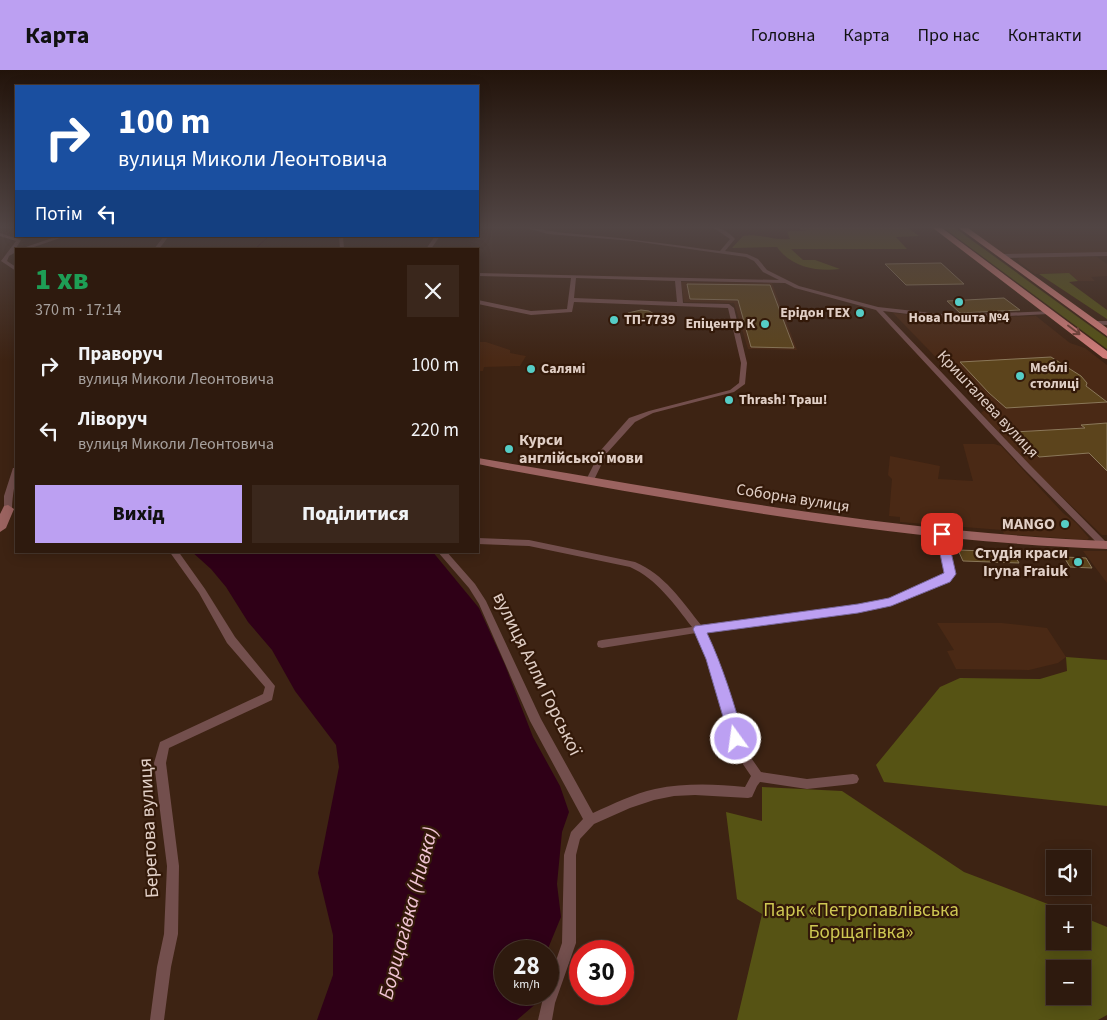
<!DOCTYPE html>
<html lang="uk">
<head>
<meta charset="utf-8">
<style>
	body { margin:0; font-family:"Source Sans 3",sans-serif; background:#3a271c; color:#f1f3f6; height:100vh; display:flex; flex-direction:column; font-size:19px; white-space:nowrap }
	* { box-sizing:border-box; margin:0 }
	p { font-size:16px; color:#a7a19e }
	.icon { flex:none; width:28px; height:28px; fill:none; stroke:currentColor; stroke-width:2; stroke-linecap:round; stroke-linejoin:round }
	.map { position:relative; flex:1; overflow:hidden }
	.side { position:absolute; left:15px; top:178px; width:464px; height:305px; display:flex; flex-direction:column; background:#2e1a0e; border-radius:0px; box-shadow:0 2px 12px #0003,0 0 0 1px #49382e }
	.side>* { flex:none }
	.hud { position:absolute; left:15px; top:15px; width:464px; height:152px; border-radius:0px; box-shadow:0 2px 12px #0003,0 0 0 1px #49382e; background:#1a4fa0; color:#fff; overflow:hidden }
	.controls { position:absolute; left:1046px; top:780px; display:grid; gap:10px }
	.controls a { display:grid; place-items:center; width:45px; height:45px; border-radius:0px; background:#2e1a0e; box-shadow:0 2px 12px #0003,0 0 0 1px #49382e; font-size:25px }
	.speed { position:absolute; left:494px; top:870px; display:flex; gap:10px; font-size:25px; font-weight:700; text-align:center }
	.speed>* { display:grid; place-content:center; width:65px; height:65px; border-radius:50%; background:#2e1a0e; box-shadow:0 2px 12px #0003,0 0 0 1px #49382e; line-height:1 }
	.speed small { font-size:12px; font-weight:400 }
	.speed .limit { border:8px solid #d22; background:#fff; color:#111 }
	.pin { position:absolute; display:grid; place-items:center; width:42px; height:42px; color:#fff; margin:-21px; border-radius:10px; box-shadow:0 2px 8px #0006 }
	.me { position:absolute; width:55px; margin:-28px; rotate:346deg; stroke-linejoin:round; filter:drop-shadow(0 0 4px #0008) }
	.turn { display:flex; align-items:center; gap:18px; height:105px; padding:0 20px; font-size:22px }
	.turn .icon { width:65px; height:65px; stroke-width:2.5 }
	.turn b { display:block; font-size:35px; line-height:42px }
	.then { display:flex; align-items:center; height:48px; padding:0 20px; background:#0003; gap:10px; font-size:19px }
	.round { display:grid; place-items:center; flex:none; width:52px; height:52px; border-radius:0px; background:#3a271c }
	.overview { display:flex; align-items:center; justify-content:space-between; height:85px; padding:0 20px }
	h1 { font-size:30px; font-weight:800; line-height:38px; color:#1e9e55 }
	.action { display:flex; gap:10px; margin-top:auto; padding:10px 20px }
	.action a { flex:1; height:58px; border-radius:0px; background:#bca0f2; color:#111; font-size:20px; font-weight:800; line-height:58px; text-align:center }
	.action a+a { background:#3a271c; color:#f1f3f6 }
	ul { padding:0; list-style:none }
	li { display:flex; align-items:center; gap:15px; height:65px; padding:0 20px }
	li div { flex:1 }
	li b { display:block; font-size:19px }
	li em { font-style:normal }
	header { display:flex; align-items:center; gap:30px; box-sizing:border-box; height:70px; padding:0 25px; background:#bca0f2; color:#111 }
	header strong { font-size:24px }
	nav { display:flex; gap:28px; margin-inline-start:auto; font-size:18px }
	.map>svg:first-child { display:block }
	.built { fill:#4a2915 }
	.green { fill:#565314; fill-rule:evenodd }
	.water { fill:#2f0017 }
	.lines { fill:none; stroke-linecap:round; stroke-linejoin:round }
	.stream { stroke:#2f0017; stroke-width:1 }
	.building { fill:#5c441c; stroke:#8b785a }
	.street { fill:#734f4d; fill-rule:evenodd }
	.secondary { fill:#9b6360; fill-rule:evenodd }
	.highway { fill:#d67f7b; fill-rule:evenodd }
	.oneway { stroke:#744237 }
	.route { fill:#bca0f2; stroke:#7a689d }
	.poi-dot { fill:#55cdc6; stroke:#331909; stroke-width:2 }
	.labels { text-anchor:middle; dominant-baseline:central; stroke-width:4.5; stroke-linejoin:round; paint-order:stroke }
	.far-poi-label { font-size:14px; font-weight:bold; fill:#e1cfc6; stroke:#331909; text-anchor:start }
	.street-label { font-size:16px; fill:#e1cfc6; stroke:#331909 }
	.poi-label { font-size:16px; font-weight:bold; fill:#e1cfc6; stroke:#331909; text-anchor:end }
	.near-street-label { font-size:19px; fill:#e1cfc6; stroke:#331909 }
	.near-park-label { font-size:19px; fill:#cec752; stroke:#331909 }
	.near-water-label { font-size:21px; font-style:italic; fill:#f2c5d5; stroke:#331909 }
</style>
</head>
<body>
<header>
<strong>Карта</strong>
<nav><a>Головна</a><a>Карта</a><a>Про нас</a><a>Контакти</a></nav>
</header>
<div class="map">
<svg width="1107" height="950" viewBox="0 0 1107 950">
	<rect width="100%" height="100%" fill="#3d2313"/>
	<path class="built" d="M 963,158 L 1107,158 L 1107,184 L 1047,187 L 1097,187 L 1107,194 L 1107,206 L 1091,207 L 1095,211 L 1078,211 L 1069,203 L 1035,204 L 1019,192 L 1018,189 L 1021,187 L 1002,186 Z
		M 681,212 L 772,213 L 797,280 L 748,279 L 734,233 L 684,232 Z
		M 893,243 L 948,249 L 1036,246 L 1070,273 L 1085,278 L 1107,295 L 1107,465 L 1102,465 L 1031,397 L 981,343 L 986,339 Z
		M 478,272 L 486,272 L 510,280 L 510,283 L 526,286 L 520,296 L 484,297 L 483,301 L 478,301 Z
		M 963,374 L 994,374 L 1001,376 L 1063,443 L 1076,453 L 1089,468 L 1087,470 L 1004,464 L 1002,460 L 900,452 L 900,447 L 889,446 L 892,409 L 888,405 L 890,386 L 940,396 L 938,409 L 973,411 Z
		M 1083,481 L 1107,481 L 1107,513 Z
		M 937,553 L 1002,553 L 1047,558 L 1066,587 L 1058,593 L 1029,600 L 956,599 L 947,581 L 954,580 Z"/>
	<path class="green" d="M 797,158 L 908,158 L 919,166 L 896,167 L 907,179 L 791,179 L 803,190 L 815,190 L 840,199 C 817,202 791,197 777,177 L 732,178 L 743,166 C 759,163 774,171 790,169 L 787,162 L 789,161 L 807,161 Z
		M 944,158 L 955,158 L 1107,268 L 1107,279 Z
		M 1069,203 L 1078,211 L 1069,212 L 1107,240 L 1107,249 L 1039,204 Z
		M 1066,587 L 1107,590 L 1107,736 L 884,712 L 876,695 L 940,617 L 960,608 L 1040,609 L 1067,601 Z
		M 762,717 L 842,721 L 964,802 L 1074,844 L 1055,844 L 1055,871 L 1082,871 L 1083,847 L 1107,857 L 1107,945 L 1098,950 L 737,950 L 762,844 L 737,829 L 726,742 L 762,751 ZM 1055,899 L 1082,899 L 1082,926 L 1055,926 Z"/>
	<path class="water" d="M 191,481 L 432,481 L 479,538 L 505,595 L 533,667 L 560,716 L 569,742 L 562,762 L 557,814 L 561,847 L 547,881 L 505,881 L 505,924 L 540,924 L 539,931 L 517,950 L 317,950 L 333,905 L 333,865 L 318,803 L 339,697 L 336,675 L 295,621 L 272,580 L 248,552 L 226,517 L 211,499 Z"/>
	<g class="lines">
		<path class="stream" d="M 255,179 L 269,166"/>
	</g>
	<path class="building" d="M 941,193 L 964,214 L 906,215 L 885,194 Z
		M 687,214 L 770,215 L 794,278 L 751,277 L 738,230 L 690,229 Z
		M 1004,228 L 1020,240 L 960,243 L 947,231 Z
		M 641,240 L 649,241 L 656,245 L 647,248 L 636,248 L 628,243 Z
		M 1051,287 L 1081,306 L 1087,313 L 1086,316 L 1107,332 L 1006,338 L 989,323 L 960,292 Z
		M 1107,353 L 1107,401 L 1089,383 L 1039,387 L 1014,362 L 1085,358 L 1081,355 Z
		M 958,480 L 1013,482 L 1019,493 L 963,491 Z
		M 1064,487 L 1086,488 L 1092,498 L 1070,497 Z"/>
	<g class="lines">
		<path class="street" d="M 527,158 C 539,158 552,162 565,163 C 617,167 668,174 720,181 L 730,169 L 714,158 C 722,157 730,163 735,169 L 725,181 L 747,184 L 758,189 L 767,200 L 799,216 L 878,237 L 950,245 L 1051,241 L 1051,243 L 1049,244 L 950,249 L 883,241 L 1030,395 L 1107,473 L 1107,477 L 1101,477 L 1024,399 L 876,240 L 795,218 L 785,213 L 681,211 L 683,233 L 729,234 L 734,238 L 747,293 L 745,314 L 734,322 L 653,343 L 635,352 L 607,383 L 593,412 L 587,412 L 586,410 L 601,380 L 629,348 L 649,341 L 730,320 L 739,313 L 741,293 L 728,238 L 574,232 L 572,242 L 531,245 L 478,234 L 478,230 L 531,241 L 567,239 L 571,208 L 478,206 L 478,203 L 779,210 L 763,202 L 754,191 L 746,187 L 633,171 L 548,164 ZM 576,208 L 675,211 L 677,232 L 574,228 Z
			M 0,163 L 21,170 L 15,180 L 16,182 L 9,186 L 7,191 L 16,197 L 16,201 L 1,191 L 16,171 L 0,166 Z
			M 58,166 L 66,166 L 28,179 L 20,179 Z
			M 164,166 L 169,166 L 159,179 L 154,179 Z
			M 339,166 L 343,166 L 344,179 L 340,179 Z
			M 435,166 L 440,166 L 431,179 L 426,179 Z
			M 1107,182 L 1107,186 L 1002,188 L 999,186 L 1002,184 Z
			M 1093,251 L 1107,251 L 1107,255 L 1091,254 L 1090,253 Z
			M 13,398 L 16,398 C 16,412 12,425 12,439 L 8,442 L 4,439 L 4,426 Z
			M 942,461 L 946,464 L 955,504 L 949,511 L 894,533 L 858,541 L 705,562 L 717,589 L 734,638 L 747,682 L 761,702 L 807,709 L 853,704 L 857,705 L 859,709 L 857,713 L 853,714 L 807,719 L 760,712 L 757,716 L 752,727 L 748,728 L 695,725 L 674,726 L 654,730 L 630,738 L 594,754 L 580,769 L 576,785 L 576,873 L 555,933 L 552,950 L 538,950 L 544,924 L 548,924 L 548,914 L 562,873 L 564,785 L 571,762 L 583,749 L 530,651 L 479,534 L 469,518 L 437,481 L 446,481 L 475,514 L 486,531 L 541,649 L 593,743 C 613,734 633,724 655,719 C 685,713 714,714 745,717 L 751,706 L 736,684 L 724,638 L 707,589 L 696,563 L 602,578 L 598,577 L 597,574 L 598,571 L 602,570 L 692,557 C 674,534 657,509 630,497 L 529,476 L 478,474 L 478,468 L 529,470 L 635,492 C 664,504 682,531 701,555 L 858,535 L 889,528 L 943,507 L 945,504 L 938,464 Z
			M 169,481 L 178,481 L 205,519 L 235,567 L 275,616 L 272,630 L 169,678 L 166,693 L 179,796 L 178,864 L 171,897 L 164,950 L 150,950 L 157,897 L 164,864 L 167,796 L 154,693 L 160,672 L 263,624 L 265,617 L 227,573 L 199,523 Z"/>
		<path class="secondary" d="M 478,388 C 529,397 580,405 631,414 C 789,441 946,464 1107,471 L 1107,479 C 901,471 699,435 497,398 L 478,394 Z
			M 8,435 L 14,439 L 6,458 L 0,462 L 0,444 L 4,436 Z"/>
		<path class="highway" d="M 933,158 L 942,158 L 1107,281 L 1107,289 L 1103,288 Z
			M 959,158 L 968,158 L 1107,258 L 1107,266 Z"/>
	</g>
	<defs><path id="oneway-shaft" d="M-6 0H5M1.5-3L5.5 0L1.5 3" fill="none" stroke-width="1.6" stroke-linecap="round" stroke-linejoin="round" transform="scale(1.25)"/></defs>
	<use class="oneway" href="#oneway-shaft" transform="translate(1074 260) rotate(37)"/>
	<linearGradient id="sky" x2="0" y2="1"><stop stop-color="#22130a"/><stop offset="0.54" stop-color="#514544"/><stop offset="1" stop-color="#514544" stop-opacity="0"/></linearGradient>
	<rect width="1107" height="291" fill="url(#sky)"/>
	<path class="route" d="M 942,461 L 947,464 L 956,504 L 950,512 L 891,536 L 858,543 L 707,563 C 723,597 734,633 744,669 L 742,674 L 736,675 L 731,674 L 706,589 L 693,559 L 695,556 L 858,534 L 889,528 L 944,503 L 936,464 Z"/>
	<g class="poi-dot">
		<circle cx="959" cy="232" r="5"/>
		<circle cx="860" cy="243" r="5"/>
		<circle cx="614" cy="250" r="5"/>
		<circle cx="765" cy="254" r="5"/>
		<circle cx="531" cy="299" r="5"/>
		<circle cx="1020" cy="306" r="5"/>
		<circle cx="729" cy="330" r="5"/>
		<circle cx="509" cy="379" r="5"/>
		<circle cx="1065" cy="454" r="5"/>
		<circle cx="1078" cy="492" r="5"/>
	</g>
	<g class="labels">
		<g class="far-poi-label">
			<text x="850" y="243" text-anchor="end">Ерідон ТЕХ</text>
			<text x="959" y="248" text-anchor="middle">Нова Пошта №4</text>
			<text x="624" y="250">ТП-7739</text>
			<text x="755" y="254" text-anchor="end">Епіцентр К</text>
			<text x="1030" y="298">Меблі<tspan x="1030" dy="16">столиці</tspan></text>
			<text x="541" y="299">Салямі</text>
			<text x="739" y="330">Thrash! Траш!</text>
		</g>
		<g class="street-label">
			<text transform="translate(988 334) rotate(47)">Кришталева вулиця</text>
			<text transform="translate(793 428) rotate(9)">Соборна вулиця</text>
		</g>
		<g class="poi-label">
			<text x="519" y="370" text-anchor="start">Курси<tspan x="519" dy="18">англійської мови</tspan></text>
			<text x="1055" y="454">MANGO</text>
			<text x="1068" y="483">Студія краси<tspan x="1068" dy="18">Iryna Fraiuk</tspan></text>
		</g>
		<g class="near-street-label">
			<text transform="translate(537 604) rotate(64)">вулиця Алли Горської</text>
			<text transform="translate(149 758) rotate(-93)">Берегова вулиця</text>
		</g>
		<g class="near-park-label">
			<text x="861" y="840">Парк «Петропавлівська<tspan x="861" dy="22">Борщагівка»</tspan></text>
		</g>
		<g class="near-water-label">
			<text transform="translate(408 843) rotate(-75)">Борщагівка (Нивка)</text>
		</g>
	</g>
</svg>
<div class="controls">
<a><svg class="icon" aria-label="sound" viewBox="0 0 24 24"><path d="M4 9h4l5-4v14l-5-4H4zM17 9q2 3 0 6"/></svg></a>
<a>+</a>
<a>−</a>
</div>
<div class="speed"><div>28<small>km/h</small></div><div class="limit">30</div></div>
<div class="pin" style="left:942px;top:464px;background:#d93025"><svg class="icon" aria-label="arrive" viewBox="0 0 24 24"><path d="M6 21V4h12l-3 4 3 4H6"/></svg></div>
<svg class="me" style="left:736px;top:669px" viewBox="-20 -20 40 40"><circle r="17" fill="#bca0f2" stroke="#fff" stroke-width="3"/><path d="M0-11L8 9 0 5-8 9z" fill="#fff"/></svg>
<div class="hud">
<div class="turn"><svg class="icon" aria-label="right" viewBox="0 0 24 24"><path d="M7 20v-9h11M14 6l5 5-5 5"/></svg><div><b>100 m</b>вулиця Миколи Леонтовича</div></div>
<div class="then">Потім<svg class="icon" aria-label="left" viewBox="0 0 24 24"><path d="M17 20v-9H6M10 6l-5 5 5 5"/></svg></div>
</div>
<section class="side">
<div class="overview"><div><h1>1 хв</h1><p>370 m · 17:14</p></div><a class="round"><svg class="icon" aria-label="close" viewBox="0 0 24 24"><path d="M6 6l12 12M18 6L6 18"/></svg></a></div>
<ul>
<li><svg class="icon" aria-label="right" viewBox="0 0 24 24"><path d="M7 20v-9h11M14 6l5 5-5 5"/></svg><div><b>Праворуч</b><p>вулиця Миколи Леонтовича</p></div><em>100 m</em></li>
<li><svg class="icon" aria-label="left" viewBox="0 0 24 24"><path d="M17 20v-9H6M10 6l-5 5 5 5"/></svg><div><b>Ліворуч</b><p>вулиця Миколи Леонтовича</p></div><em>220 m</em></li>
</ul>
<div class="action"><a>Вихід</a><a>Поділитися</a></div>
</section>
</div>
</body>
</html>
